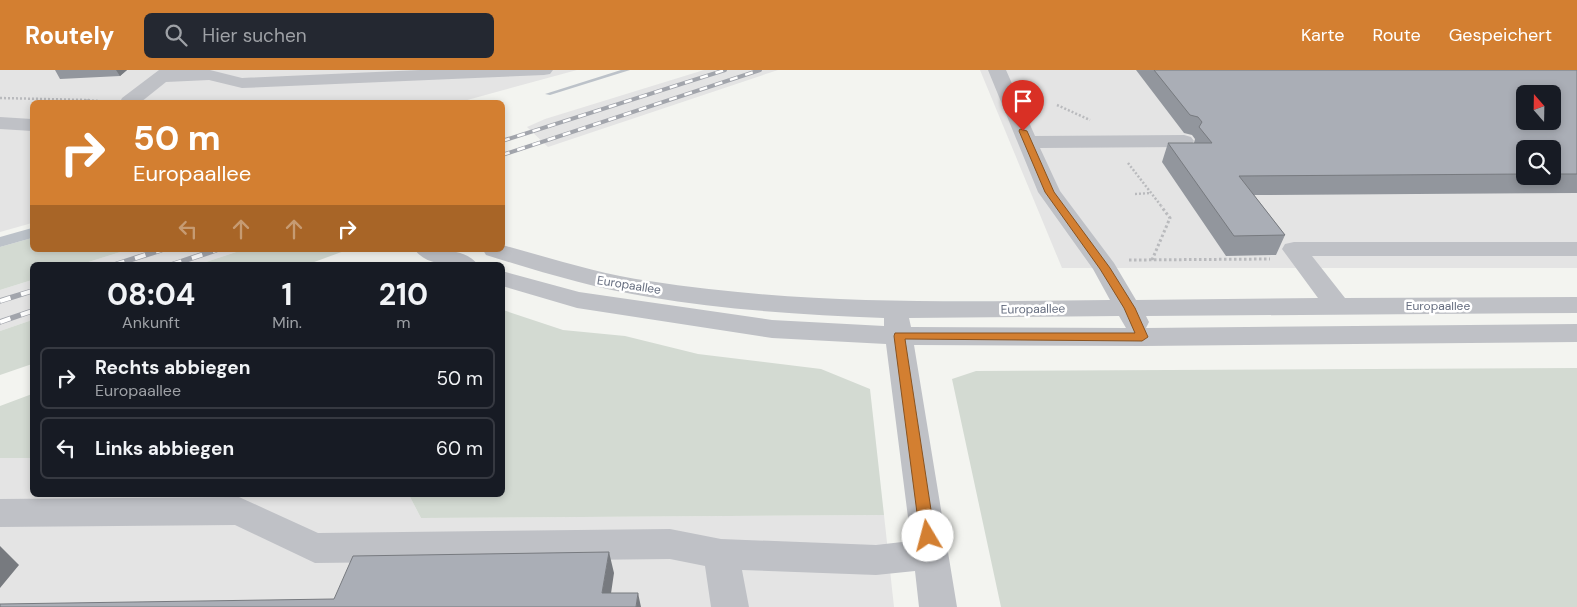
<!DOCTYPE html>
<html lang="de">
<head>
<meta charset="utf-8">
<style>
	body { margin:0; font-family:"DM Sans",sans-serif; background:#242831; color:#f1f3f6; height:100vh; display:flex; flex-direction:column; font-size:19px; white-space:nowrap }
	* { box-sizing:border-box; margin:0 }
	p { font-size:16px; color:#9ea1a6 }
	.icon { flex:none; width:28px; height:28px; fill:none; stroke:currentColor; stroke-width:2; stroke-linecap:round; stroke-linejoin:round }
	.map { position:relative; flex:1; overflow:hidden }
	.side { position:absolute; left:30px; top:192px; width:475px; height:235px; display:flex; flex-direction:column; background:#171b24; border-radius:8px; box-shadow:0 2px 8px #0003 }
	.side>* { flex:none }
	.hud { position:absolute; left:30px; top:30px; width:475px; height:152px; border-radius:8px; box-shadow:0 2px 8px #0003; background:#d37f31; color:#fff; overflow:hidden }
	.needle { width:32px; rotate:340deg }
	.buttons { position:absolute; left:1516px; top:15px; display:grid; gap:10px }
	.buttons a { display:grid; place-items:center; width:45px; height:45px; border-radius:8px; background:#171b24; box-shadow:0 2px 8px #0003; font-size:25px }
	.pin { position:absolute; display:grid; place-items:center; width:42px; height:42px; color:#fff; margin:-51px -21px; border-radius:50% 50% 50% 0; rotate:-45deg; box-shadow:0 0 5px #0007 }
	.pin .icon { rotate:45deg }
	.me { position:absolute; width:55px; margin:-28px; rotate:352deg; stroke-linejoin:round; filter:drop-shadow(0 0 4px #0008) }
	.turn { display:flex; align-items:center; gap:18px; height:105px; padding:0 20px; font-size:22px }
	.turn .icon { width:65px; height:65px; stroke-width:2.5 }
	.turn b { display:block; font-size:35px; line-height:42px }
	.lanes { display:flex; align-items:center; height:48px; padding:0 20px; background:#0003; justify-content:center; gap:25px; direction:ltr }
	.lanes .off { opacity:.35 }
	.eta { display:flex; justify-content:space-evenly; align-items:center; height:85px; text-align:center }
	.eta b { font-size:30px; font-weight:700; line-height:35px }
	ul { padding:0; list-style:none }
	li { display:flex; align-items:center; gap:15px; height:62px; margin:0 10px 8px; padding:0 10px; border:2px solid #363941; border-radius:8px }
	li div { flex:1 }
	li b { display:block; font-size:19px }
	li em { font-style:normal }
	header { display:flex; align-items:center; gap:30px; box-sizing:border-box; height:70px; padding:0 25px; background:#d37f31; color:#fff }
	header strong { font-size:24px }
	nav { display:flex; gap:28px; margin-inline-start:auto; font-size:18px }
	.search { width:350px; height:45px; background:#242831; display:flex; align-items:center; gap:12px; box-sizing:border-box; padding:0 18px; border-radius:8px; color:#9ea1a6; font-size:19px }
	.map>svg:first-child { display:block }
	.built { fill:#e4e4e4; fill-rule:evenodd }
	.green { fill:#d3dad2 }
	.water { fill:#bcc2c9 }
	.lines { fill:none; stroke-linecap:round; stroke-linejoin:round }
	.stream { fill:#bcc2c9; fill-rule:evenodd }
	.path-far1 { stroke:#b9babd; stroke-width:2.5; stroke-dasharray:2 2; stroke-linecap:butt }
	.path { stroke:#b9babd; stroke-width:3; stroke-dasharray:2.5 2.5; stroke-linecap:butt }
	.minor { fill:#bfc1c6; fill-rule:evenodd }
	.rail-far1-casing { stroke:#a2a5ac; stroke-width:4 }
	.rail-casing { stroke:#a2a5ac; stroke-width:5.5 }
	.rail-far1 { stroke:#fff; stroke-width:2.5; stroke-dasharray:8; stroke-linecap:butt }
	.rail { stroke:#fff; stroke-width:4; stroke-dasharray:11; stroke-linecap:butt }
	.wall { fill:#92969d; fill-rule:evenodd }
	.shaded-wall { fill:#777a7f }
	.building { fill:#aaaeb6; stroke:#777a7f; fill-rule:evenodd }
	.route { fill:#d37f31; stroke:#895320 }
	.labels { text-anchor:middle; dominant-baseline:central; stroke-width:5; stroke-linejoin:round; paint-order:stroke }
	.street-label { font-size:12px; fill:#656d7f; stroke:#fff }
</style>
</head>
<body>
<header>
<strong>Routely</strong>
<div class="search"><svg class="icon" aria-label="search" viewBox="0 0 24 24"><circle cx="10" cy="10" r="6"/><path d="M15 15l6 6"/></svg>Hier suchen</div>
<nav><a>Karte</a><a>Route</a><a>Gespeichert</a></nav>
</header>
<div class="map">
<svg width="1577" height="537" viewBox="0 0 1577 537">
	<rect width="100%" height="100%" fill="#f3f4f0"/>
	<path class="built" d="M 0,0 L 577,0 L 460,32 L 32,32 L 32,153 L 0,162 Z
		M 704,0 L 778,0 L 548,77 L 527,57 L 545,49 Z
		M 980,0 L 1577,0 L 1577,198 L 1062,198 ZM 1525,24 L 1552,24 L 1552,51 L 1525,51 ZM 1525,79 L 1552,79 L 1552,106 L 1525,106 Z
		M 127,180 L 242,180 L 197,195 L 79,195 Z
		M 32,210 L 32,250 L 0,261 L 0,220 Z
		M 0,388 L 32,388 L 32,425 L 409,425 L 421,448 L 884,445 L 894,537 L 0,537 Z"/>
	<path class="green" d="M 32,168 L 32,180 L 127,180 L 79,195 L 32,195 L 32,210 L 0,220 L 0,177 Z
		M 242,180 L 347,180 L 306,195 L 197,195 Z
		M 503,240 L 563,260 L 625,266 L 698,284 L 821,299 L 870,319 L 884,445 L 421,448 L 409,425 L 502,425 Z
		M 32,250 L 32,294 L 0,305 L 0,261 Z
		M 1577,298 L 1577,537 L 1001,537 L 952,309 L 976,301 Z
		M 32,324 L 32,388 L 0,388 L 0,336 Z"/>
	<path class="water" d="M 32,158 L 32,168 L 0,177 L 0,167 Z"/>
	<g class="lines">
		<path class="stream" d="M 621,0 L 630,0 L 550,25 L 545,24 Z"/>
		<path class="path-far1" d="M 0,28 L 88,30 L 84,32
			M 88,30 L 107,32
			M 1057,35 L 1090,50
			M 1128,93 L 1162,137
			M 1135,124 L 1151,123"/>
		<path class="path" d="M 1129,190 L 1270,189
			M 1152,190 L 1170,148 L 1161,136"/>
		<path class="minor" d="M 159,0 L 210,0 L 242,8 L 420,0 L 553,0 L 550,4 L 544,5 L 242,18 L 209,10 L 166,12 L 141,32 L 120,32 L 122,28 Z
			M 988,0 L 1006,0 L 1035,66 L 1184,65 L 1191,67 L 1194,71 L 1191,75 L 1184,77 L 1040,78 L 1060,121 L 1114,193 L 1136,230 L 1318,228 L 1282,179 L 1285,174 L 1294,172 L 1577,172 L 1577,186 L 1312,186 L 1345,228 L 1577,227 L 1577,243 L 1146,246 L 1149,252 L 1146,258 L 1577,254 L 1577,272 L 1143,276 L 914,275 L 957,537 L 919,537 L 915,501 L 876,505 L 742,500 L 749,537 L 711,537 L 705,496 L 670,489 L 315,493 L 235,455 L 0,457 L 0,429 L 239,427 L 318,463 L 670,459 L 721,469 L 876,475 L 911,471 L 886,274 L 772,268 L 577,238 L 502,216 L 502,201 L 579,222 L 772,250 L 884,256 L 884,248 C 805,245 726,240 649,227 C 593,218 540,202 486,185 L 483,180 L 502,180 L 502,175 C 551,188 599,204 649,211 C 802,235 956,232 1110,230 L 1093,199 L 1038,122 ZM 1119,246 L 1126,258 L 911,257 L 909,248 Z
			M 0,47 L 32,49 L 32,61 L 0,59 Z
			M 415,180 C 434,180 466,177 478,195 C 459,195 428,198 415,180 Z"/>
		<g class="rail-far1-casing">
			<path id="rail-far1" d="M 502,71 L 725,0
				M 502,85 L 760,0"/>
		</g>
		<g class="rail-casing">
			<path id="rail" d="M 114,195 L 161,180
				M 171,195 L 216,180
				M 0,231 L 32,221
				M 0,252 L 32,241"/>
		</g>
		<use href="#rail-far1" class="rail-far1"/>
		<use href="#rail" class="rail"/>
	</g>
	<path class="wall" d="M 55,0 L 127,0 L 120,6 L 60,9 Z
		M 1136,0 L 1577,0 L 1577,123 L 1254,125 L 1285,165 L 1276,185 L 1226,186 L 1162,92 L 1168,73 L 1194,73 L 1195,69 L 1192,65 L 1184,63 ZM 1525,79 L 1552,79 L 1552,106 L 1525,106 Z"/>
	<path class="shaded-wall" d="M 116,0 L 127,0 L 120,6 Z
		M 0,476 L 19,495 L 0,518 Z
		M 609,482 L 614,503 L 609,537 L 602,523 Z
		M 638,523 L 641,537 L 636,537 Z"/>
	<path class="building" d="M 1154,0 L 1577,0 L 1577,104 L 1552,104 L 1552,79 L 1525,79 L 1525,104 L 1239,106 L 1285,165 L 1234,166 L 1168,73 L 1212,73 L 1199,57 L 1202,52 L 1198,47 L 1190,45 ZM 1525,24 L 1552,24 L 1552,51 L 1525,51 Z
		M 609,482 L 602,523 L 638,523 L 636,537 L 0,537 L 0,534 L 334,529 L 353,486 Z"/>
	<path class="route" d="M 1020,59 L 1027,61 L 1054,122 L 1110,198 L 1135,238 L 1148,267 L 1142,271 L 905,269 L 935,466 L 933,470 L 922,470 L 920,466 L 894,266 L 895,263 L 1135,263 L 1124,238 L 1100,199 L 1045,122 L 1019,61 Z"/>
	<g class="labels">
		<g class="street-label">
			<text transform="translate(629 215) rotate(9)">Europaallee</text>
			<text x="1438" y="236">Europaallee</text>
			<text transform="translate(1033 239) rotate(-1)">Europaallee</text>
		</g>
	</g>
</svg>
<div class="buttons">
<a><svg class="needle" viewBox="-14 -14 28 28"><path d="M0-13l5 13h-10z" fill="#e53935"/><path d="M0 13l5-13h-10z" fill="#9ea1a6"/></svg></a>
<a><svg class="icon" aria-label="search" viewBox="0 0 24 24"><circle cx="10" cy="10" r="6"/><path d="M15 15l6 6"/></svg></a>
</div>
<div class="pin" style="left:1023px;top:61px;background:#d93025"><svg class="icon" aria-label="arrive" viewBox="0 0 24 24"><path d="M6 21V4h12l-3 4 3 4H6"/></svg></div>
<svg class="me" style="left:928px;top:466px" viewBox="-20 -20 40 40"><circle r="19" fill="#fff"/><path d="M0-13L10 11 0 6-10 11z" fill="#d37f31"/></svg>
<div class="hud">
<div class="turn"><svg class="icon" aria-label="right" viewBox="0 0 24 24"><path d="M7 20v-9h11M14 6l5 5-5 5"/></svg><div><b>50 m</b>Europaallee</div></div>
<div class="lanes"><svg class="icon off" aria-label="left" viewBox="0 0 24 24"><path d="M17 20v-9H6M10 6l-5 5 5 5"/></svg><svg class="icon off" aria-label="ahead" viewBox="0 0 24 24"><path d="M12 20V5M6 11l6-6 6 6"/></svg><svg class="icon off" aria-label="ahead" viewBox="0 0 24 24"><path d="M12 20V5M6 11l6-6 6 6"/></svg><svg class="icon" aria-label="right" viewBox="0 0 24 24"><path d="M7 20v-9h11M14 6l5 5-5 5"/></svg></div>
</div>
<section class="side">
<div class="eta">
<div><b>08:04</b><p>Ankunft</p></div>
<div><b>1</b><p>Min.</p></div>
<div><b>210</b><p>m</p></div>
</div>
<ul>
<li><svg class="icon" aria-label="right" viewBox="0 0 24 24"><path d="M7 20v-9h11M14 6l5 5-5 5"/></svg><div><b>Rechts abbiegen</b><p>Europaallee</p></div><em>50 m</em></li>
<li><svg class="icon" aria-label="left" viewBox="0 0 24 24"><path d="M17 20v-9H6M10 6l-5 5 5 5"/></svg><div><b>Links abbiegen</b></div><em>60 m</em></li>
</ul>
</section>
</div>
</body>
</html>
